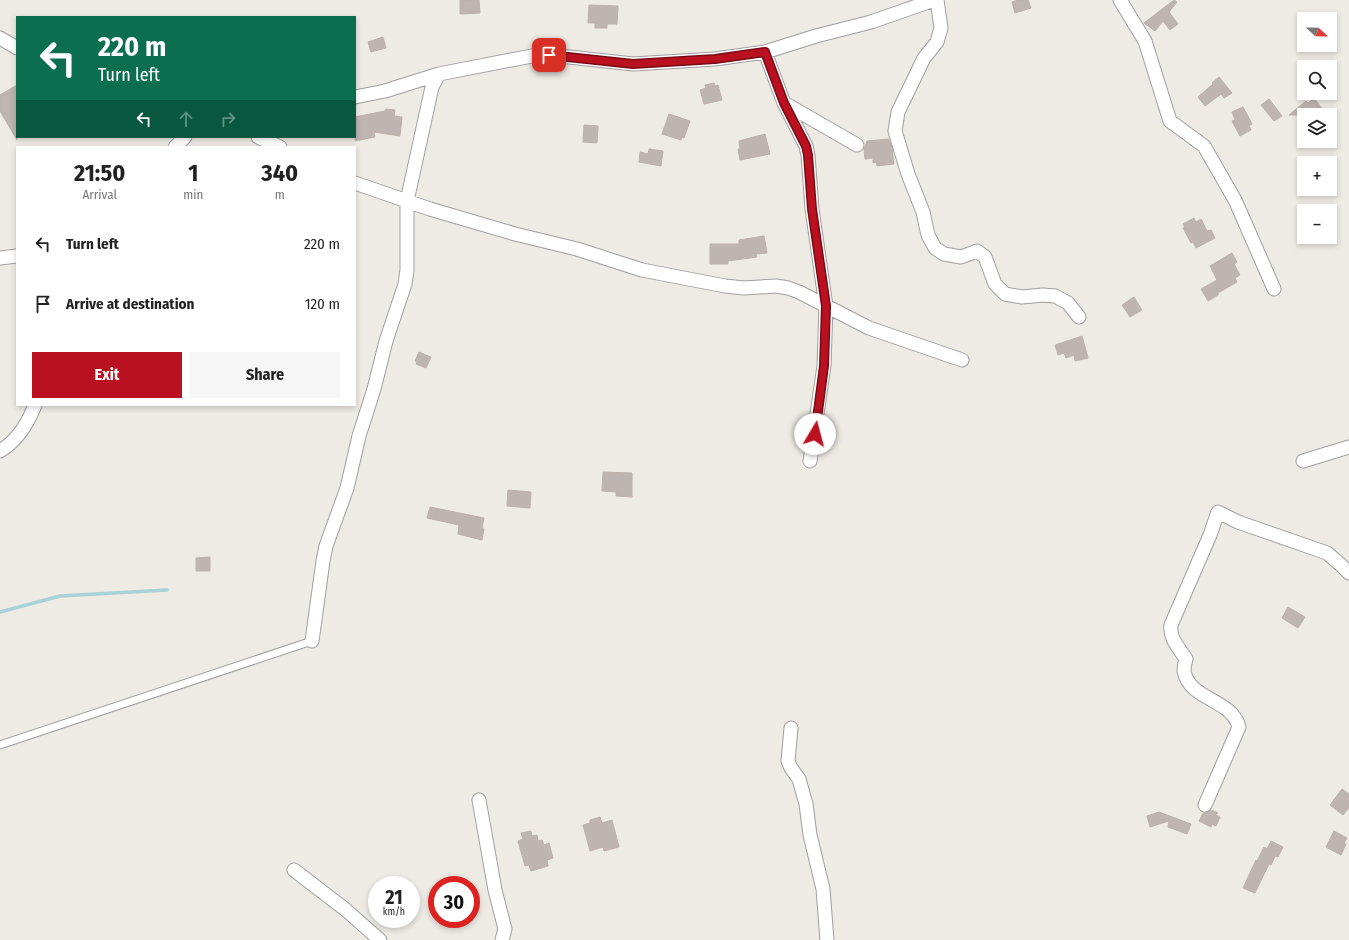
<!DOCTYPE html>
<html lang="en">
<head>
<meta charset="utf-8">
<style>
	body { margin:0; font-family:"Fira Sans Condensed",sans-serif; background:#f6f6f6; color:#222; height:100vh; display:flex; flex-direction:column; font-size:15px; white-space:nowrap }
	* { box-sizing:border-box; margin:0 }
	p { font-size:13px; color:#767676 }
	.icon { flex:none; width:22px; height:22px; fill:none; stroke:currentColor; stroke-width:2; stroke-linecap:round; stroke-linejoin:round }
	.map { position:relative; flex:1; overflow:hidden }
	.sheet { position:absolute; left:16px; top:146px; width:340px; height:260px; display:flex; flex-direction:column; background:#fff; border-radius:0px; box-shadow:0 2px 6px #0003 }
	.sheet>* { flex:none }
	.guide { position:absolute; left:16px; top:16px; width:340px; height:122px; border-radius:0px; box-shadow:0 2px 6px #0003; background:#0b6e4f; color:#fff; overflow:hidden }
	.needle { width:26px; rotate:112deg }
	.controls { position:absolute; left:1297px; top:12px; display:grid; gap:8px }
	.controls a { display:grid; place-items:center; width:40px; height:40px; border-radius:0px; background:#fff; box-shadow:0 2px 6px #0003; font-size:20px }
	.speed { position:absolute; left:368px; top:876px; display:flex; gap:8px; font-size:20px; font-weight:700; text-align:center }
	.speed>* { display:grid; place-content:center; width:52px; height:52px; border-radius:50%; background:#fff; box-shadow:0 2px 6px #0003; line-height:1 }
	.speed small { font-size:10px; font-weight:400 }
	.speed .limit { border:6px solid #d22; background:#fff; color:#111 }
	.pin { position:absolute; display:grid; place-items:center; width:34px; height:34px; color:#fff; margin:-17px; border-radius:8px; box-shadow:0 2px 6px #0006 }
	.me { position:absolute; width:44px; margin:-22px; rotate:8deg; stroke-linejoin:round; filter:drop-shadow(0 0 3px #0008) }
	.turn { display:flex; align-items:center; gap:14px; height:84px; padding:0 16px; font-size:18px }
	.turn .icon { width:52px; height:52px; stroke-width:2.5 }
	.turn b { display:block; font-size:28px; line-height:34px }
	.lanes { display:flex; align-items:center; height:38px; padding:0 16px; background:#0003; justify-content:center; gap:20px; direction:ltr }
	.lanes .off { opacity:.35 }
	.eta { display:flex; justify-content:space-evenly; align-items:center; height:68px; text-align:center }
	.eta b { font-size:24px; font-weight:700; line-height:28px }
	.button { display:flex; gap:8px; margin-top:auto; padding:8px 16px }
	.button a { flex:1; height:46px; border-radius:0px; background:#ba1121; color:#fff; font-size:16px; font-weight:700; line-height:46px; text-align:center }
	.button a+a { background:#f6f6f6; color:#222 }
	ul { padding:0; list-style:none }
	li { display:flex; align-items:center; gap:12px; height:60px; padding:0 16px }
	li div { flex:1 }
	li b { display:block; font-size:15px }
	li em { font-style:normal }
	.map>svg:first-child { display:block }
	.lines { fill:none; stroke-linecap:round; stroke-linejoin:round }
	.stream { stroke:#a8d2d8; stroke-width:3.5 }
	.building { fill:#beb5b1; stroke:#beb0a8 }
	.service-casing { stroke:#9f9f9f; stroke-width:9 }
	.minor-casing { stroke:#9f9f9f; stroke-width:15 }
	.service { stroke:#fff; stroke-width:7 }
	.minor { stroke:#fff; stroke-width:13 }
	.route-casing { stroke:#790b15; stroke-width:10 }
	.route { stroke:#ba1121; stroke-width:7 }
</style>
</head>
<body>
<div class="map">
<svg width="1349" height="940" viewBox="0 0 1349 940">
	<rect width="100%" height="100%" fill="#eeeae4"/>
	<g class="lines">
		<path class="stream" d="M 0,612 L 60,596 L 167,590"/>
	</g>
	<path class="building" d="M 460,0 L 479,0 L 480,13 L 460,14 Z
		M 1018,0 L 1028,0 L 1031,8 L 1015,13 L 1012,2 Z
		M 1174,0 L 1177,2 L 1169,12 L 1178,24 L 1170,30 L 1163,21 L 1155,31 L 1144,23 Z
		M 589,5 L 618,6 L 617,24 L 607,24 L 607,28 L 595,28 L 595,23 L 588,23 Z
		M 383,37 L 386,48 L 371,52 L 368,42 Z
		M 1219,77 L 1232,93 L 1224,98 L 1221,94 L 1205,106 L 1198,97 L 1213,84 L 1212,83 Z
		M 714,83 L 715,86 L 718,85 L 722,100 L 704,104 L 700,90 L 706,88 L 705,85 Z
		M 17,85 L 17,140 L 0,111 L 0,95 Z
		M 1314,98 L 1327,115 L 1289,115 L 1306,101 L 1308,103 Z
		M 1269,99 L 1282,116 L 1274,121 L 1261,105 Z
		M 1243,107 L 1252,124 L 1249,126 L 1251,130 L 1240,136 L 1232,121 L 1235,120 L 1232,112 Z
		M 386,109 L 395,110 L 394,116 L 402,117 L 400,136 L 374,132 L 375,137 L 355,141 L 355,117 L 385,111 Z
		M 669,114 L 690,121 L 684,138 L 682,137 L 681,140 L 662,134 Z
		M 584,125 L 598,126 L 597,143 L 583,142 Z
		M 765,134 L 770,154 L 740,160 L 738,149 L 740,149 L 739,141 Z
		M 889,139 L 892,148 L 894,164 L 877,166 L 876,162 L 873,163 L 873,158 L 865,159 L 864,149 L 867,141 Z
		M 649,149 L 663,151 L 661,166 L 639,162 L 640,152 L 648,154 Z
		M 1194,218 L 1196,222 L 1201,219 L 1207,231 L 1211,230 L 1215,238 L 1196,248 L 1193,242 L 1191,243 L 1183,228 L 1185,228 L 1183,224 Z
		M 764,236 L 767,253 L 756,254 L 757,257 L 728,261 L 728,264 L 710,264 L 710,244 L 739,244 L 739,240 Z
		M 1232,253 L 1237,262 L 1234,264 L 1240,275 L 1235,278 L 1237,282 L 1218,293 L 1218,295 L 1208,301 L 1201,289 L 1217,280 L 1210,266 Z
		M 1134,297 L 1142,310 L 1130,317 L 1122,305 Z
		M 1082,336 L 1088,358 L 1075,361 L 1074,355 L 1066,358 L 1064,353 L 1058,355 L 1055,345 Z
		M 419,352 L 431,357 L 426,368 L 416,364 L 417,362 L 415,361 Z
		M 603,472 L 632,473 L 632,497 L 616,496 L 616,492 L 602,491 Z
		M 508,490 L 531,492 L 530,508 L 507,506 Z
		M 430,507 L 484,518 L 482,528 L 484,529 L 482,540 L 458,534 L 459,525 L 427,518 Z
		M 210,557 L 210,571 L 196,571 L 196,558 Z
		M 1288,607 L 1305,617 L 1298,628 L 1282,618 Z
		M 1342,789 L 1349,794 L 1349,808 L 1343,815 L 1330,805 Z
		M 1211,810 L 1218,813 L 1216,815 L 1220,817 L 1216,826 L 1212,824 L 1211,827 L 1199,821 L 1203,813 L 1206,813 Z
		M 1159,812 L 1191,824 L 1187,834 L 1168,827 L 1169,821 L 1150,827 L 1147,816 Z
		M 600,817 L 602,823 L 612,820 L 619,847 L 604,851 L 603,847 L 590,851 L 583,825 L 590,823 L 590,820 Z
		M 531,831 L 532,836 L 537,835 L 538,841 L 542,840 L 544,845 L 549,843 L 553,858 L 547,860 L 548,866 L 531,871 L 529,865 L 525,866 L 518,841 L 523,839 L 521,833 Z
		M 1334,831 L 1347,838 L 1344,843 L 1346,844 L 1341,855 L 1326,847 Z
		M 1271,841 L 1283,847 L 1278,857 L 1275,856 L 1271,865 L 1269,864 L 1255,893 L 1243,888 L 1256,860 L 1257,861 L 1264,847 L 1267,849 Z"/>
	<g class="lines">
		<g class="service-casing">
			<path id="service" d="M 0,745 L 312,641"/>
		</g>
		<g class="minor-casing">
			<path id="minor" d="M 937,0 L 941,28 L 937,42 L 924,58 L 898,112 L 895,131 L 908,174 L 923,212 L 928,235 L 935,248 L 944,254 L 961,257 L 977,251 L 985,257 L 995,284 L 1005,294 L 1022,297 L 1043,295 L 1055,296 L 1068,303 L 1079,317
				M 1120,0 L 1145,41 L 1170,121 L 1204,146 L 1235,200 L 1274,289
				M 0,38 L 17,48
				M 765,52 L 784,103 L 806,146 L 808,155 L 812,209 L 826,306 L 824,366 L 810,461
				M 355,97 L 385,91 L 439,74 L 537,55 L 560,56 L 633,64 L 715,59 L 765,52 L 816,36 L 871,22 L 934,0
				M 784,103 L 857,145
				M 258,137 L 280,147
				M 175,147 L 185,137
				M 355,183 L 430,209 L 515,234 L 577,249 L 642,270 L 725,286 L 744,288 L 776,286 L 788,288 L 799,292 L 869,328 L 962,360
				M 0,258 L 17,256
				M 0,451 C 17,441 28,423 35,405
				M 1303,461 L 1349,447
				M 312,641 L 323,561 L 326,546 L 347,488 L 359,436 L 374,389 L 386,341 L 405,284 L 407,270 L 407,201 L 432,87 L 439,74
				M 791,728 L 788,761 L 791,768 L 799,779 L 806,804 L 810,835 L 823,889 L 827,940
				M 479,800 L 495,890 L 505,929 L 502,940
				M 1205,805 L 1239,727 C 1232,699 1189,700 1184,671 C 1184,667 1185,662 1186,659 C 1179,648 1169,638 1171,625 L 1210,535 L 1218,512 L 1238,522 L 1327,553 L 1341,565 L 1349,573
				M 294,870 L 346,910 L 380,940"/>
		</g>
		<use href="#service" class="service"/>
		<use href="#minor" class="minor"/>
	</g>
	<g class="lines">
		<g class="route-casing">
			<path id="route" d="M 549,55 L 633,64 L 715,59 L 765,52 L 784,103 L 806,146 L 808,155 L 812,209 L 826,306 L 824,366 L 815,434"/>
		</g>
		<use href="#route" class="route"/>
	</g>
</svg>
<div class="controls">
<a><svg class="needle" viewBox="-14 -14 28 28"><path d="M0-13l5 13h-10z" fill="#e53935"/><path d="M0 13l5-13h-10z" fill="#767676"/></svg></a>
<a><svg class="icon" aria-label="search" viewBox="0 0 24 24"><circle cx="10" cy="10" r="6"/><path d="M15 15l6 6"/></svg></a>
<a><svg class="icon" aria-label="layers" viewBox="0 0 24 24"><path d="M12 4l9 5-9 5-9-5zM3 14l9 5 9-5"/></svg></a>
<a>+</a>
<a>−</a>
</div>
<div class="speed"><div>21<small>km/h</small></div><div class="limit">30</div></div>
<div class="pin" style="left:549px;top:55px;background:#d93025"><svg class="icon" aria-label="arrive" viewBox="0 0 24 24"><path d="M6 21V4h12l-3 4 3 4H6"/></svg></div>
<svg class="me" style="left:815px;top:434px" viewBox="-20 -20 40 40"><circle r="19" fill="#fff"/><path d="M0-13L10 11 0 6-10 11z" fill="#ba1121"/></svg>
<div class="guide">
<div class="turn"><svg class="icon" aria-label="left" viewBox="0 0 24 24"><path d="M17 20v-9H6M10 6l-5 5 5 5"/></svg><div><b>220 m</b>Turn left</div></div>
<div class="lanes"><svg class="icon" aria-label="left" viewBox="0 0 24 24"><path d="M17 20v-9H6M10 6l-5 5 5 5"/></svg><svg class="icon off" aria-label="ahead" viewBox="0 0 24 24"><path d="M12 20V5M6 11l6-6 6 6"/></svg><svg class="icon off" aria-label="right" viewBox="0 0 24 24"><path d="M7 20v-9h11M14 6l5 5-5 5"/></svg></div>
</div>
<section class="sheet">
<div class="eta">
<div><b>21:50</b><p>Arrival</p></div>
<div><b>1</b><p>min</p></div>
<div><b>340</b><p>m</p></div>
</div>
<ul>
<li><svg class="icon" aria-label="left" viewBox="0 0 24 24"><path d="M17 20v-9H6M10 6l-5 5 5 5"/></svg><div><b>Turn left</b></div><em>220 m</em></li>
<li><svg class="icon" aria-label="arrive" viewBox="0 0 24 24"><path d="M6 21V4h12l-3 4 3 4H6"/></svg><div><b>Arrive at destination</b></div><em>120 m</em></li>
</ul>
<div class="button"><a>Exit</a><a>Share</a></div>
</section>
</div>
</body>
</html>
